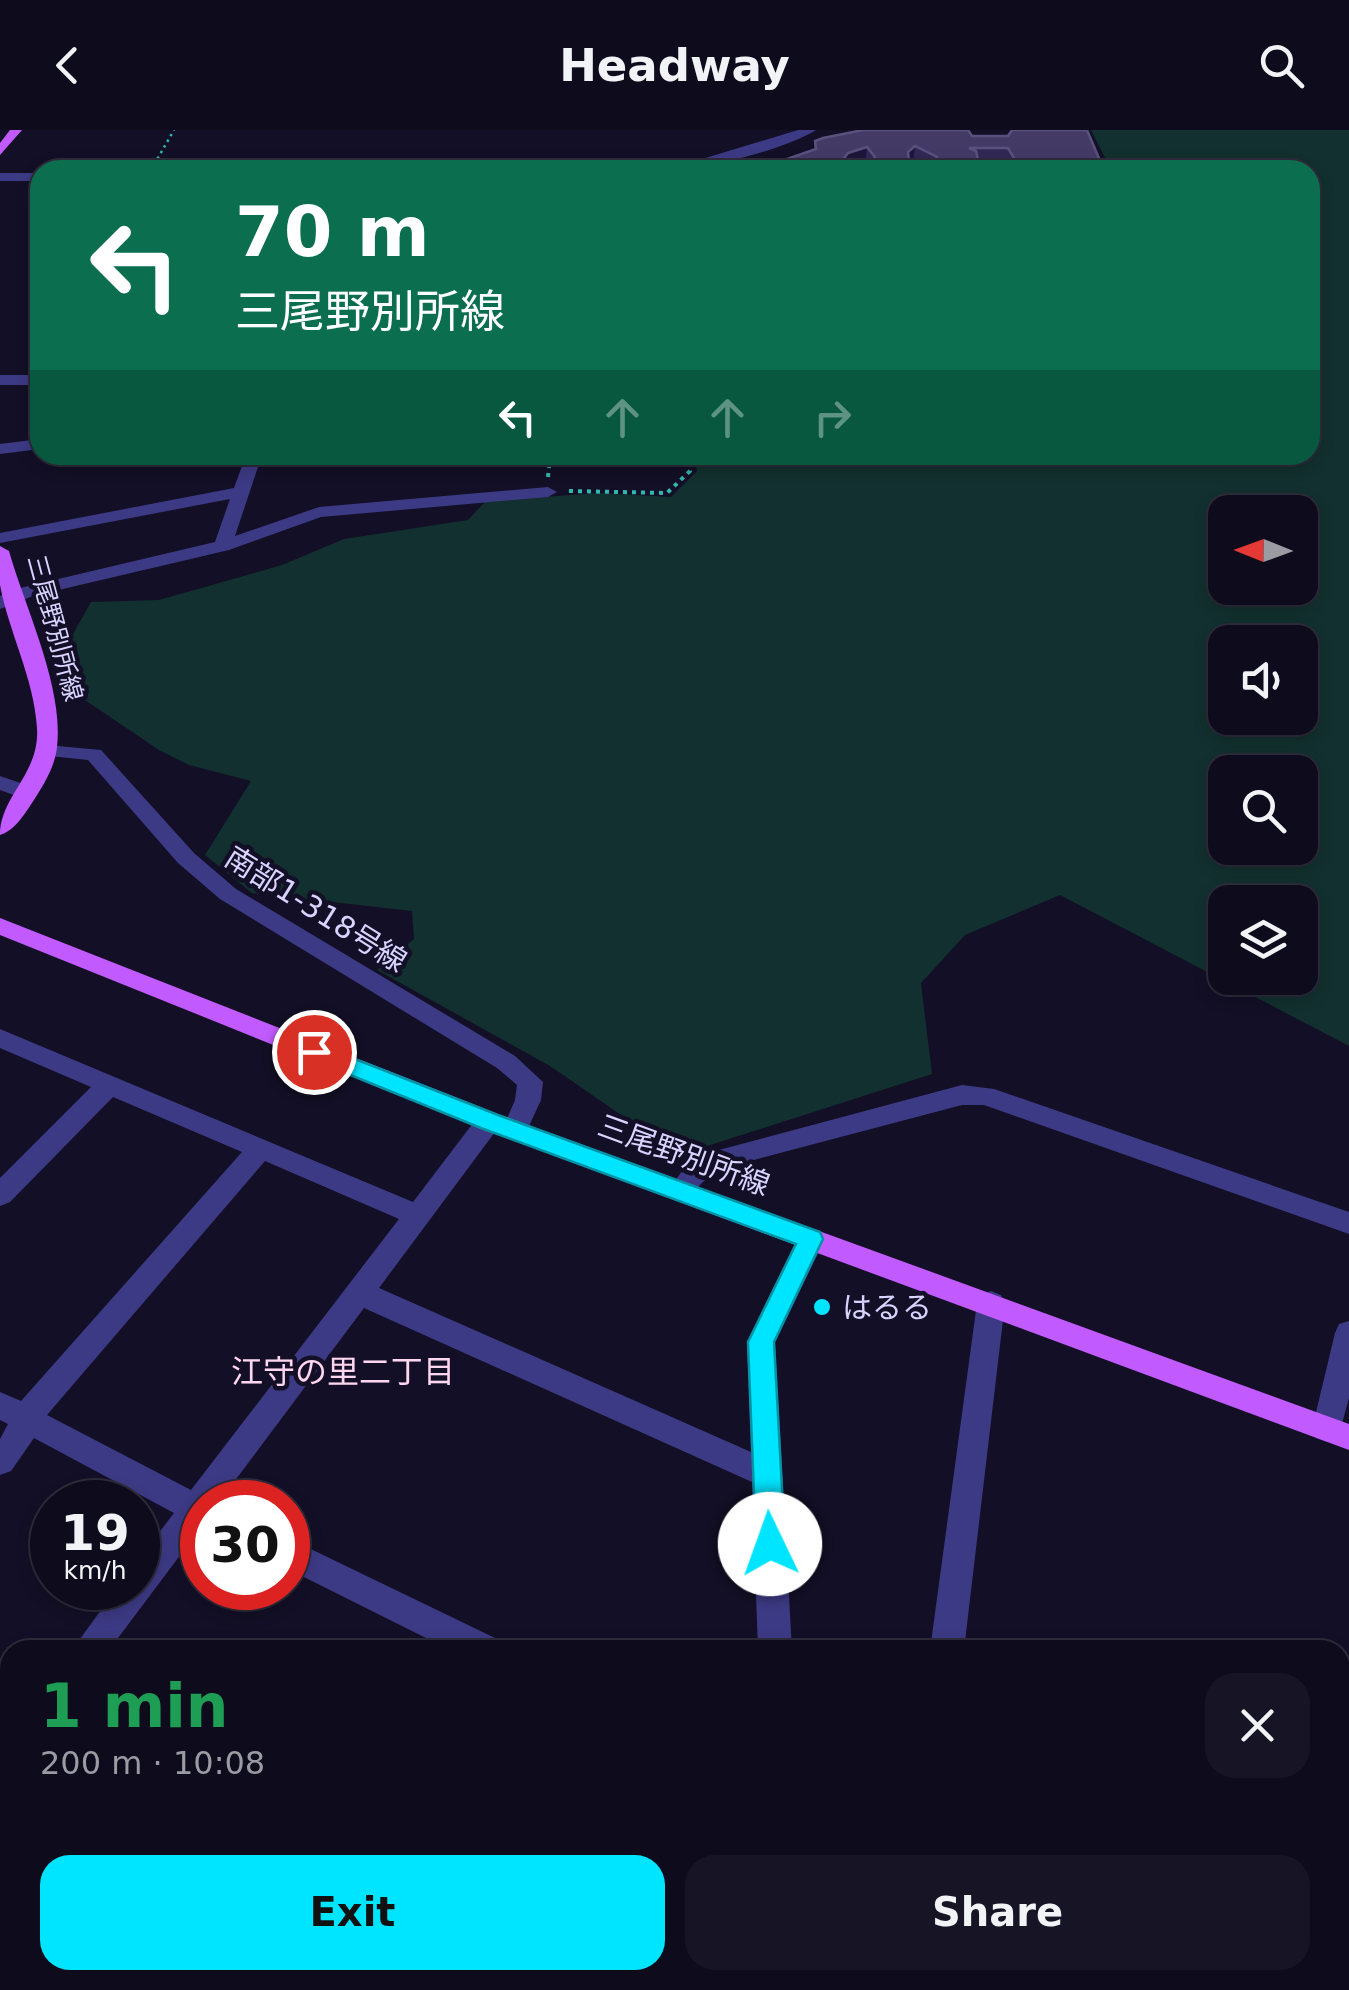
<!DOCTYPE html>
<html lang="en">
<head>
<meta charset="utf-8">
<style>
	body { margin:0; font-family:"DejaVu Sans","Noto Sans JP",sans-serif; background:#171425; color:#f1f3f6; height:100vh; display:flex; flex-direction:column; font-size:38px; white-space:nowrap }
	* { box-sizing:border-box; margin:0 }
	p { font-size:32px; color:#9b9ba3 }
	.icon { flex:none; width:55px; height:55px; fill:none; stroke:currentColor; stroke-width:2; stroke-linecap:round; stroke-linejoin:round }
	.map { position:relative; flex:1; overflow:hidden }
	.panel { position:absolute; left:0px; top:1510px; width:1350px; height:350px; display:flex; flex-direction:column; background:#0e0b1c; border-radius:30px 30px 0 0; box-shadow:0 5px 15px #0003,0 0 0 2px #2e2b3b }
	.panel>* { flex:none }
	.guide { position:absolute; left:30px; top:30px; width:1290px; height:305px; border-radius:30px; box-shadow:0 5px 15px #0003,0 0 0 2px #2e2b3b; background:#0b6e4f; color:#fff; overflow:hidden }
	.needle { width:65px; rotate:271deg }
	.buttons { position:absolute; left:1208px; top:365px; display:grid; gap:20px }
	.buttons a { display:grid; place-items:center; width:110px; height:110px; border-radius:20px; background:#0e0b1c; box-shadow:0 5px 15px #0003,0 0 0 2px #2e2b3b; font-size:50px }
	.speed { position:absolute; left:30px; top:1350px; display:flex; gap:20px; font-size:50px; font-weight:700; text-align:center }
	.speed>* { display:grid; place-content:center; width:130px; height:130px; border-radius:50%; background:#0e0b1c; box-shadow:0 5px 15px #0003,0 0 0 2px #2e2b3b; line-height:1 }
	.speed small { font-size:25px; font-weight:400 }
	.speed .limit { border:15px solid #d22; background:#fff; color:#111 }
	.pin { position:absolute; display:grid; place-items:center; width:85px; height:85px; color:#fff; margin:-42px; border:5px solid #fff; border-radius:50%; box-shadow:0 2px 10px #0007 }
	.me { position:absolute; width:110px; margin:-55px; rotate:357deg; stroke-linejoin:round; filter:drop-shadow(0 0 8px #0008) }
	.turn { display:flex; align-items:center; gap:35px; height:210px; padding:0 40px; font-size:45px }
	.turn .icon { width:130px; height:130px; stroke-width:2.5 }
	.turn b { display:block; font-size:70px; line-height:85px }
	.lanes { display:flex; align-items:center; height:95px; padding:0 40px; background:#0003; justify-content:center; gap:50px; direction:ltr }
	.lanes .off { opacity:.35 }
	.round { display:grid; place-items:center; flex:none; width:105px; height:105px; border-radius:30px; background:#171425 }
	.summary { display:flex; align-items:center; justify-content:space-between; height:170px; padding:0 40px }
	h1 { font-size:60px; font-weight:800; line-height:75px; color:#1e9e55 }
	.button { display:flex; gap:20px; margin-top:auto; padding:20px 40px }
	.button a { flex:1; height:115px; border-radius:30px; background:#00e5ff; color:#111; font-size:40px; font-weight:800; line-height:115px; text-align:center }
	.button a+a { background:#171425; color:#f1f3f6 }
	header { display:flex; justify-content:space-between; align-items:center; height:130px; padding:0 40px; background:#0e0b1c; font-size:45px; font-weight:800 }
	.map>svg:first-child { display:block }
	.green { fill:#12302f; fill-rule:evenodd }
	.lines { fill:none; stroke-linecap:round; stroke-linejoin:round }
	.path-far2 { stroke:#2fb8b0; stroke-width:2.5; stroke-dasharray:2.5 4; stroke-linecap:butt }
	.path-far1 { stroke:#2fb8b0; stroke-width:4; stroke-dasharray:4 5; stroke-linecap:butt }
	.path { stroke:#2fb8b0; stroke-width:6; stroke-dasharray:6 10; stroke-linecap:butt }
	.minor { fill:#3d3a85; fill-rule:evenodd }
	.major { fill:#c25bff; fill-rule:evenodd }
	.wall { fill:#312854 }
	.shaded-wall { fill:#1d163a }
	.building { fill:#433a66; stroke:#5a527e; stroke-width:2.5; fill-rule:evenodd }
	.route { fill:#00e5ff; stroke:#0095a6; stroke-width:2.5 }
	.poi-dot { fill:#00e5ff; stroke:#130f26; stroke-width:4 }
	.labels { text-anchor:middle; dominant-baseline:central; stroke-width:9; stroke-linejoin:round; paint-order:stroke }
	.far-street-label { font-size:25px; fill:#d9d4ff; stroke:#130f26 }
	.street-label { font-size:30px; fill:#d9d4ff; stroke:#130f26 }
	.poi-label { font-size:30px; fill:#d9d4ff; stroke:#130f26; text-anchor:start }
	.neighbourhood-label { font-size:32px; fill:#ffd6f0; stroke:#130f26 }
</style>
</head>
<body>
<header><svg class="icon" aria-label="back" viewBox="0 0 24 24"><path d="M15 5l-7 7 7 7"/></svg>Headway<svg class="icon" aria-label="search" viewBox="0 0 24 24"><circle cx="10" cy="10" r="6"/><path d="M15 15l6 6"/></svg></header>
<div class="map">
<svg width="1349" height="1860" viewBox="0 0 1349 1860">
	<rect width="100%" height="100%" fill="#130f26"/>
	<path class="green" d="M 1091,0 L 1349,0 L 1349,916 L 1060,765 L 965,805 L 921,853 L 932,944 L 679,1025 L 550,936 L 377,840 L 414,809 L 412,781 L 252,763 L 205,725 L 251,651 L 189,635 L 159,620 L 70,560 L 57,532 L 91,472 L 159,470 L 282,435 L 344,409 L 468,390 L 486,371 L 598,363 L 671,367 L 697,341 L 694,325 L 1310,325 L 1310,40 L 1111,40 ZM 1225,382 L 1300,382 L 1300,458 L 1225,458 ZM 1225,512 L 1300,512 L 1300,588 L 1225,588 ZM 1225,642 L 1300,642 L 1300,718 L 1225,718 ZM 1225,772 L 1300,772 L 1300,848 L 1225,848 Z"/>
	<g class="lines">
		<path class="path-far2" d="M 151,40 L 174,0"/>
		<path class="path-far1" d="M 548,347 L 550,325
			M 569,361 L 667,363 L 690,341 L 687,325"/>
		<path class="path" d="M 1281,1860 L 1286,1850"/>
		<path class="minor" d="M 798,0 L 816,0 C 784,20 704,40 666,40 Z
			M 0,43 L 40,43 L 40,51 L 0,51 Z
			M 0,245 L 40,245 L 40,255 L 0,255 Z
			M 40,309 L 40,319 L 0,324 L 0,314 Z
			M 246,325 L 262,325 L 235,406 L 319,377 L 548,357 L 557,362 L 548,367 L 321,387 L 229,420 L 33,466 L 0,479 L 0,466 L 20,458 L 215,412 L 230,369 L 0,413 L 0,403 L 234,358 Z
			M 47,615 L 101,620 L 194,723 L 236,759 L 515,926 L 543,952 L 541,970 L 524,1007 L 506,1007 L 502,1000 L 515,970 L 517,955 L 497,938 L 220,769 L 178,733 L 88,630 L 40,625 L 37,621 L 40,617 Z
			M 0,646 L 35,658 L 38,663 L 27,670 L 0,660 Z
			M 0,899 L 413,1072 L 480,984 L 498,984 L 502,991 L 498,998 L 379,1158 L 751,1322 L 747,1212 L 801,1101 L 811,1098 L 821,1101 L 825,1109 L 775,1212 L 792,1520 L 758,1520 L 752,1352 L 364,1178 L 219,1372 L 202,1372 L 202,1396 L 109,1520 L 72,1520 L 117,1458 L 138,1458 L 138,1430 L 174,1383 L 34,1308 L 11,1341 L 0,1345 L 0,1309 L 8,1294 L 0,1290 L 0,1262 L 21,1271 L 242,1022 L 113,967 L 10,1072 L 0,1076 L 0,1048 L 91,957 L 0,918 ZM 265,1031 L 399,1089 L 191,1360 L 47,1285 Z
			M 962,955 L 994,959 L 1349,1082 L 1349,1104 L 984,975 L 962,975 L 735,1035 C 726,1040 713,1044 704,1051 C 691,1062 691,1076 671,1069 L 667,1062 L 685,1037 L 719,1020 Z
			M 991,1161 L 1001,1165 L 1005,1173 L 964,1520 L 930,1520 L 977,1173 L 981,1165 Z
			M 1349,1191 L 1349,1268 L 1338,1308 L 1327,1312 L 1316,1308 L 1312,1299 L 1335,1203 L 1339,1194 Z
			M 288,1408 L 497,1509 L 502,1520 L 450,1520 L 288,1439 Z
			M 10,1606 L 10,1649 L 0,1653 L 0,1610 Z
			M 1340,1695 L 1349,1699 L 1349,1731 L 1344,1733 L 1340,1731 Z
			M 94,1850 L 135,1850 L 131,1860 L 90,1860 Z
			M 405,1850 L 445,1850 L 441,1860 L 401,1860 Z
			M 688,1850 L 740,1850 L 744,1860 L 692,1860 Z
			M 753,1850 L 794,1850 L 790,1860 L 749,1860 Z"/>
		<path class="major" d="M 10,0 L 22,0 L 0,25 L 0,13 Z
			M 0,416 L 9,421 C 25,478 64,557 57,617 C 55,637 43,656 32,673 C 24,685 14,701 0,705 C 0,666 40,644 37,598 C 34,548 9,503 0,455 C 0,442 0,428 0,416 Z
			M 0,788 L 498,984 L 1349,1294 L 1349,1320 L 480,998 L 0,805 Z"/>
	</g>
	<path class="wall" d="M 972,6 L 1104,40 L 1008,40 L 1006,35 L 982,35 L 981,40 L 928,40 L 913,32 L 912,34 L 921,40 L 781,40 L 814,19 L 815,11 Z"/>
	<path class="shaded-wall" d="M 915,16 L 913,32 L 907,39 L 908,22 Z
		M 867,17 L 865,34 L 848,40 L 842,31 L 848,23 Z"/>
	<path class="building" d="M 863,0 L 968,0 L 972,6 L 1008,6 L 1012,0 L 1087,0 L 1104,40 L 1021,40 L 1008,18 L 969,18 L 976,21 L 978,30 L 983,30 L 977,40 L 932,40 L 935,38 L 937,27 L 915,16 L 908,22 L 909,31 L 921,40 L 781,40 L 787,29 L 816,19 L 815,11 L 823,8 ZM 867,17 L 875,27 L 871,34 L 854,40 L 846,38 L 842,31 L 848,23 Z"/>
	<path class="route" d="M 314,913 L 498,985 L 820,1102 L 823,1109 L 774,1212 L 785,1414 L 781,1424 L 770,1428 L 760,1424 L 756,1414 L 748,1212 L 796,1114 L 481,998 L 306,927 L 303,922 Z"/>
	<circle class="poi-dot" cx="822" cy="1177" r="10"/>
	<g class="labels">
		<g class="far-street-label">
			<text transform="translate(55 498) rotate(75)">三尾野別所線</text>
		</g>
		<g class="street-label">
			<text transform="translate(316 779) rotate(32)">南部1-318号線</text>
			<text transform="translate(684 1025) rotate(20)">三尾野別所線</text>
		</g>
		<g class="poi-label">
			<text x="842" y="1177">はるる</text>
		</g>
		<g class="neighbourhood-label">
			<text x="343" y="1242">江守の里二丁目</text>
		</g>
	</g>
</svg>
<div class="buttons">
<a><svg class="needle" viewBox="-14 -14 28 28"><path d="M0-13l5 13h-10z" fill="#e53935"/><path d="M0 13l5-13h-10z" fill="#9b9ba3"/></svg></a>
<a><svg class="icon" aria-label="sound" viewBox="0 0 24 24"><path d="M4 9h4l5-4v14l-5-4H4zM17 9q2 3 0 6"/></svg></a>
<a><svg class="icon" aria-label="search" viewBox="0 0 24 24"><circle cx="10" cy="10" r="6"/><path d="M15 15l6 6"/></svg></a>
<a><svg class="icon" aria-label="layers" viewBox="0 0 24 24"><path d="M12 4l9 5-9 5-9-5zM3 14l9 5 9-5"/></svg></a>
</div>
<div class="speed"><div>19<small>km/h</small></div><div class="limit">30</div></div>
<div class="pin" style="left:314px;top:922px;background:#d93025"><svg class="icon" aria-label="arrive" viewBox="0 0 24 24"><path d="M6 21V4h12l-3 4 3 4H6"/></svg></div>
<svg class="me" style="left:770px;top:1414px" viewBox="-20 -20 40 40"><circle r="19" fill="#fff"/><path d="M0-13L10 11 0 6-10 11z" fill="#00e5ff"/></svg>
<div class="guide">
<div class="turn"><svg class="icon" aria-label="left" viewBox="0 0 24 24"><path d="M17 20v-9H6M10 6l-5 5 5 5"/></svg><div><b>70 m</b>三尾野別所線</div></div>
<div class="lanes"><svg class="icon" aria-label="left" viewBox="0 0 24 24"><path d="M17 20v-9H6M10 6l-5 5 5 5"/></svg><svg class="icon off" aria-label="ahead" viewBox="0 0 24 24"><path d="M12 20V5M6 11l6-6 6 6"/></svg><svg class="icon off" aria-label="ahead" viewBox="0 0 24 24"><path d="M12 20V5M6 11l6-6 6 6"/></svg><svg class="icon off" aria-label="right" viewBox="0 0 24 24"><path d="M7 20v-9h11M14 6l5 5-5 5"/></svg></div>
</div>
<section class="panel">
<div class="summary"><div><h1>1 min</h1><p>200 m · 10:08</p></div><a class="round"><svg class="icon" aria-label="close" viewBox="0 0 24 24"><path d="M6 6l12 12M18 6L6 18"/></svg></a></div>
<div class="button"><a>Exit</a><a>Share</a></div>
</section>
</div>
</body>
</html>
